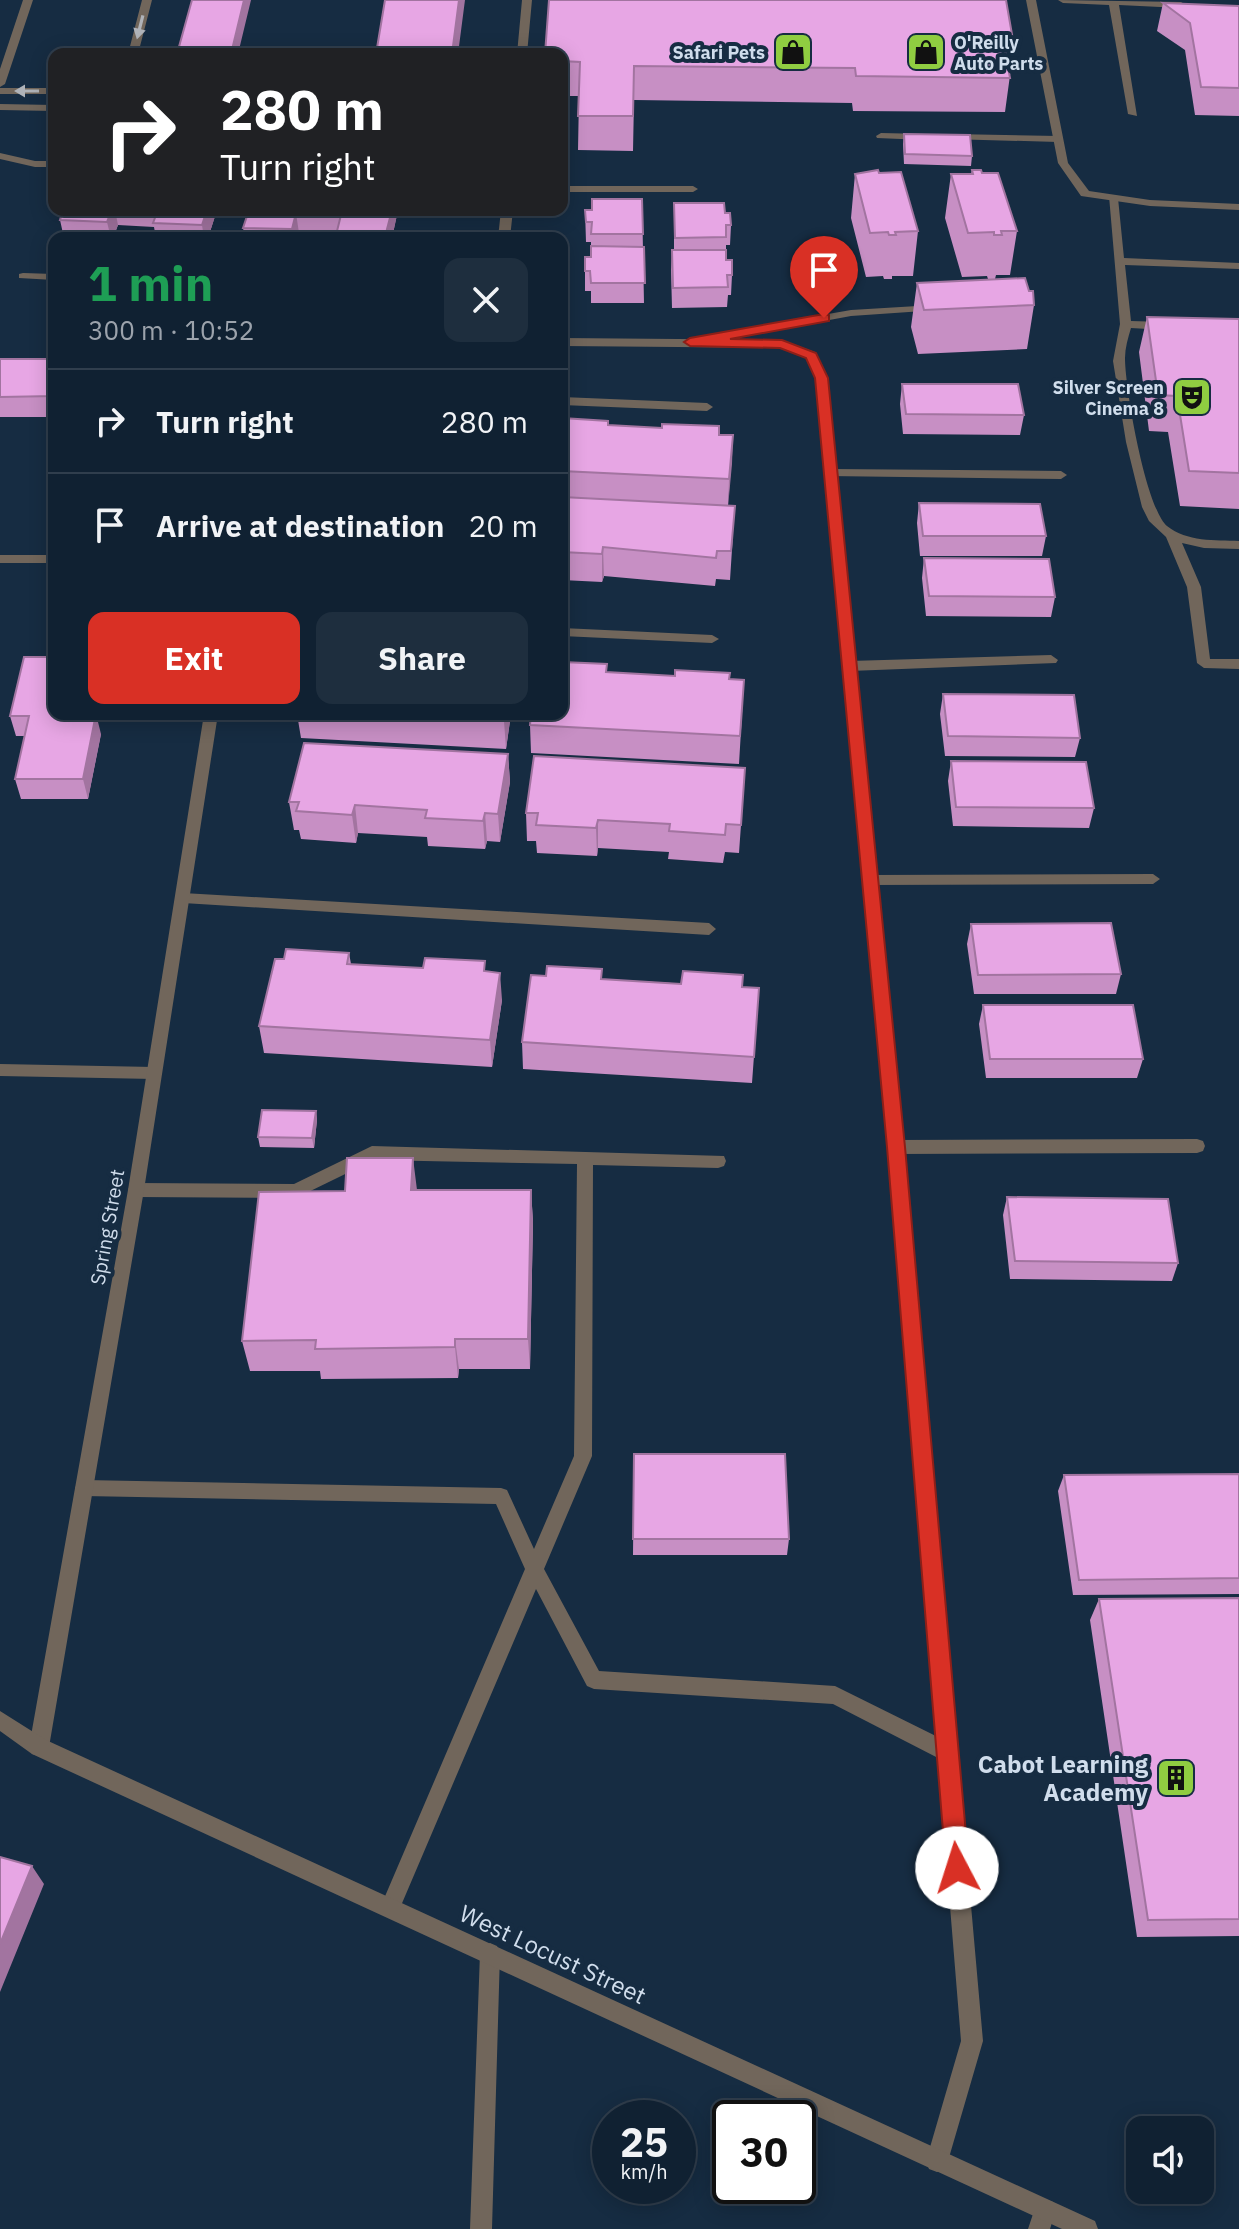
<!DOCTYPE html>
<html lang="en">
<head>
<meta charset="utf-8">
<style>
	body { margin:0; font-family:"IBM Plex Sans",sans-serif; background:#1e2e3e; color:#f1f3f6; height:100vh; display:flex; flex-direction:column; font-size:30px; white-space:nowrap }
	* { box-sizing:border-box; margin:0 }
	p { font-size:26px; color:#9ca3ac }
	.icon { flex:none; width:44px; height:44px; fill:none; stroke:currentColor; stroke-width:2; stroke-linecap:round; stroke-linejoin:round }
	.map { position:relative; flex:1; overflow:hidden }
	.drawer { position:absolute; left:48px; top:232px; width:520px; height:488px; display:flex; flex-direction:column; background:#102132; border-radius:16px; box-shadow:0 4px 20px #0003,0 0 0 2px #303e4d }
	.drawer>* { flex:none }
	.top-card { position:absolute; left:48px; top:48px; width:520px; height:168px; border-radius:16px; box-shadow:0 4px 20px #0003,0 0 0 2px #303e4d; background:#202124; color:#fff; overflow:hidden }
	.fabs { position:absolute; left:1126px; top:2116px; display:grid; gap:16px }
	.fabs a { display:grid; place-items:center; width:88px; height:88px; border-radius:16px; background:#102132; box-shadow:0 4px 20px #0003,0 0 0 2px #303e4d; font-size:40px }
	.speed { position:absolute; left:592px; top:2100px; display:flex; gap:16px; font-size:40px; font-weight:700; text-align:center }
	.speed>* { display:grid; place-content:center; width:104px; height:104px; border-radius:50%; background:#102132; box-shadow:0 4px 20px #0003,0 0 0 2px #303e4d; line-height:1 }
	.speed small { font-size:20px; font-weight:400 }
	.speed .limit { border:4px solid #111; border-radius:12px; background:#fff; color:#111 }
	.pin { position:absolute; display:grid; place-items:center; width:68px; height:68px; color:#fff; margin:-82px -34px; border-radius:50% 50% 50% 0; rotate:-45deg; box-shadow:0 0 8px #0007 }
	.pin .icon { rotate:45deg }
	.me { position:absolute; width:88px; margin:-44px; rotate:355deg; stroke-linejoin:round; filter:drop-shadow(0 0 6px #0008) }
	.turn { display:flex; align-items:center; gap:28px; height:168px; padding:0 40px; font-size:36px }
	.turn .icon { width:104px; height:104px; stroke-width:2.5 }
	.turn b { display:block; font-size:56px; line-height:68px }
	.round { display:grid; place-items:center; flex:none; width:84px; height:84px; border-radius:16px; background:#1e2e3e }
	.overview { display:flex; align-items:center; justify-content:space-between; height:136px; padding:0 40px }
	h1 { font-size:48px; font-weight:700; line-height:60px; color:#1e9e55 }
	.button { display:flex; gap:16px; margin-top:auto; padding:16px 40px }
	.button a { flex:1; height:92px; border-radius:16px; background:#d93025; color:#fff; font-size:32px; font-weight:700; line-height:92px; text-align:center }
	.button a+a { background:#1e2e3e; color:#f1f3f6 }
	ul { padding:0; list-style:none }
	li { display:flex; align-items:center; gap:24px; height:104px; padding:0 40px; border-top:2px solid #303e4d }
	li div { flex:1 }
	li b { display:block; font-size:30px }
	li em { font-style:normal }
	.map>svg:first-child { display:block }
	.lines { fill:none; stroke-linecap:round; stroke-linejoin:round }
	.service { fill:#71665b; fill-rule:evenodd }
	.minor { fill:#71665b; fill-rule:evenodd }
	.tertiary { fill:#71665b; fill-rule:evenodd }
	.wall { fill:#c78fc4 }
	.shaded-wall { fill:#a274a0 }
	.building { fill:#e7a6e4; stroke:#a274a0; stroke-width:2 }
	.oneway { fill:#afb3b9 }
	.route { fill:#d93025; stroke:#8d1f18; stroke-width:2 }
	.labels { text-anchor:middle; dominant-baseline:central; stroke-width:8; stroke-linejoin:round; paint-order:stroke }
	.far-poi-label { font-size:18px; font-weight:bold; fill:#d0ddec; stroke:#162c42; text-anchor:end }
	.street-label { font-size:20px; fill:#d0ddec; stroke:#162c42 }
	.near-poi-label { font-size:24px; font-weight:bold; fill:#d0ddec; stroke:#162c42; text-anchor:end }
	.near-street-label { font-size:24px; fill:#d0ddec; stroke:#162c42 }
</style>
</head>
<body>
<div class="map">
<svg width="1239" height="2229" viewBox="0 0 1239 2229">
	<rect width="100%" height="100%" fill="#162c42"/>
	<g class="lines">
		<path class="service" d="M 142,0 L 152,0 L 138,54 L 128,54 Z
			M 1058,0 L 1181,2 L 1186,5 L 1181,8 L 1119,5 L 1137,116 L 1128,114 L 1109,5 L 1063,3 Z
			M 0,88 L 54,88 L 54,94 L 0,94 Z
			M 0,104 L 54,105 L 54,111 L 0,110 Z
			M 881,133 L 925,134 L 930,137 L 925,140 L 877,138 L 876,136 Z
			M 952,134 L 1058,136 L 1063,139 L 1058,142 L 948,139 L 947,137 Z
			M 0,153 L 35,161 L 54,161 L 54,167 L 35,167 L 0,159 Z
			M 562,186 L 693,186 L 698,189 L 693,192 L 562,192 Z
			M 1109,196 L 1118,198 L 1124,258 L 1239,263 L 1239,269 L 1125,265 L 1131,321 L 1165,322 L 1171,326 L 1165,330 L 1131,328 C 1128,338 1125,348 1125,358 C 1125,389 1146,508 1167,526 C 1187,542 1215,540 1239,541 L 1239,549 L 1204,548 L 1182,543 L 1201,587 L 1210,659 L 1239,659 L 1239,669 L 1204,668 L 1197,663 L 1187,587 L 1166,537 L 1149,521 L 1142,507 L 1126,442 L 1113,361 L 1120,324 Z
			M 23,273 L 54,274 L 54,280 L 19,278 L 19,274 Z
			M 934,305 L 938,306 L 938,310 L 851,316 L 690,346 L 684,342 L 690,338 L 851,310 Z
			M 562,397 L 707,403 L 713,407 L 707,411 L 562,405 Z
			M 832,469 L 1061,471 L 1067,475 L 1061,479 L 828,476 L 828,470 Z
			M 0,555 L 54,555 L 54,563 L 0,563 Z
			M 562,628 L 712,635 L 719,639 L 712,643 L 562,636 Z
			M 1051,655 L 1058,660 L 1056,663 L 850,671 L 843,666 L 850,661 Z
			M 1153,874 L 1160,879 L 1153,884 L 870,885 L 863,880 L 870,875 Z
			M 183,893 L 709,923 L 716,929 L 709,935 L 183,903 L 176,898 Z
			M 0,1064 L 154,1067 L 160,1069 L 162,1073 L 160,1077 L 154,1079 L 0,1076 Z
			M 1197,1139 L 1203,1141 L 1205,1146 L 1203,1151 L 1197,1153 L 896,1154 L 890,1152 L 888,1147 L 890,1142 L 896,1140 Z
			M 372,1146 L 724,1156 L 726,1161 L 724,1166 L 718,1168 L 593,1165 L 592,1456 L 544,1569 L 599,1671 L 835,1686 L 954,1745 L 957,1752 L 954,1759 L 947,1761 L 940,1759 L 833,1704 L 594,1689 L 587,1686 L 536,1589 L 397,1915 L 390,1918 L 383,1915 L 380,1908 L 525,1569 L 496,1504 L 84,1496 L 78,1494 L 75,1488 L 78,1482 L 84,1480 L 501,1488 L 507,1490 L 534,1549 L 574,1456 L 577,1164 L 374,1160 L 296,1198 L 136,1197 L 130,1195 L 128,1190 L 130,1185 L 136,1183 L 294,1184 Z
			M 490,1943 L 497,1946 L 500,1953 L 492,2229 L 470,2229 L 480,1953 L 483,1946 Z
			M 1045,2199 L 1053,2202 L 1056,2210 L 1050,2229 L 1028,2229 L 1037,2202 Z"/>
		<path class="minor" d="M 23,0 L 33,0 L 5,84 L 0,87 L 0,69 Z
			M 522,0 L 532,0 L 527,54 L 517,54 Z
			M 1026,0 L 1036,0 L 1068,163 L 1089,191 L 1150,200 L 1239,204 L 1239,210 L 1150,206 L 1081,196 L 1058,163 Z
			M 501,210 L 513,210 L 510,238 L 498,238 Z
			M 562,338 L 782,340 L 815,352 L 828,378 L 904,1147 L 983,2041 L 948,2161 L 945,2169 L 937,2172 L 929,2169 L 926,2161 L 961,2041 L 888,1147 L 816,378 L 806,357 L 781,348 L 562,346 Z
			M 204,714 L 218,714 L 144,1190 L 49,1747 L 46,1754 L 39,1756 L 32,1754 L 29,1747 L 128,1190 Z"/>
		<path class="tertiary" d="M 0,1711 L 46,1740 L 1095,2221 L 1098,2229 L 1062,2229 L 32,1754 L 0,1731 Z"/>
	</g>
	<path class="wall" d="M 1163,3 L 1239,6 L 1239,116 L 1195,115 L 1185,50 L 1157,31 Z
		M 1014,46 L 1005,112 L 853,111 L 852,103 L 634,100 L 633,151 L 578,150 L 579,96 L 562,96 L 562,54 Z
		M 904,134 L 972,156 L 971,166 L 904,164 L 903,144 Z
		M 972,170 L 982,173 L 1017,231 L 1010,275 L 996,275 L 995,279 L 988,279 L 987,276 L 962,277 L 945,218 L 951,174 L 971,174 Z
		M 855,174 L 918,231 L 913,276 L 892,276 L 892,279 L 884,279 L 883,276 L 866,277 L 851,218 Z
		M 642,199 L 644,303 L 591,303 L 591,291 L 585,291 L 585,257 L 591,257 L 591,242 L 586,242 L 585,210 L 592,210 Z
		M 674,203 L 725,213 L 731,225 L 730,245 L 726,245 L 726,260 L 732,275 L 731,295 L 728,295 L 727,307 L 672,308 L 671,270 L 672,250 L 674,250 Z
		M 63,210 L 217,210 L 208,238 L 156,238 L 154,227 L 118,225 L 113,238 L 64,238 L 60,220 Z
		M 249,210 L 398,210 L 392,238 L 338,238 L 338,234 L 299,233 L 297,238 L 245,238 L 243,228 Z
		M 917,283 L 1034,305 L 1027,349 L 918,354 L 911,327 Z
		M 1147,317 L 1239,319 L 1239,509 L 1180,506 L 1168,432 L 1149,431 L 1139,352 Z
		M 0,359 L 54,359 L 54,417 L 0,417 Z
		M 902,384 L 1024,415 L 1020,435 L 903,434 L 900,404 Z
		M 562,418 L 608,425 L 733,435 L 728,505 L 733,534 L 730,580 L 716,579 L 715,586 L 604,576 L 602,582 L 562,580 Z
		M 919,503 L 1046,536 L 1042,556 L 920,556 L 917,523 Z
		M 924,558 L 1055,597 L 1051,617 L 926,616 L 922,578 Z
		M 607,672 L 744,680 L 739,764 L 531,753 L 530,725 Z
		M 943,694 L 1080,738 L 1075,757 L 945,756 L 940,714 Z
		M 54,714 L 101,734 L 88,799 L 21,799 L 15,779 L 25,736 L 16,736 L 10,716 Z
		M 297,714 L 511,714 L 506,749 L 301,738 Z
		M 508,754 L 510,782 L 500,842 L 487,841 L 485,849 L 428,846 L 427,837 L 358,833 L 356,843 L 301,839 L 299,830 L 294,830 L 289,802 Z
		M 951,761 L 1094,808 L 1089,828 L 953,826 L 948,781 Z
		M 745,768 L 739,853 L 725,852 L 723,863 L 668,859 L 669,852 L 598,848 L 597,856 L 537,853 L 536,841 L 527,841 L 526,813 Z
		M 971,924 L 1121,974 L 1116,994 L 974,994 L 967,944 Z
		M 349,953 L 351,964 L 423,968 L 485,961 L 485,972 L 502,1000 L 492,1067 L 264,1053 L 259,1026 L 284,959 Z
		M 602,969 L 602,979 L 759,988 L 752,1083 L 523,1069 L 522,1042 L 546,976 Z
		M 983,1005 L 1143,1059 L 1137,1078 L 986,1078 L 979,1024 Z
		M 316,1111 L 317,1120 L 314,1148 L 260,1147 L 258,1137 Z
		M 417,1190 L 531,1190 L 533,1222 L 530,1369 L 459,1369 L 458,1378 L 321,1379 L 320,1371 L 250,1371 L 242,1341 Z
		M 1007,1197 L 1178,1263 L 1172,1281 L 1010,1279 L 1003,1215 Z
		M 634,1454 L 789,1539 L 787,1555 L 633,1555 Z
		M 1239,1474 L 1239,1594 L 1073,1595 L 1058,1491 L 1064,1475 Z
		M 1239,1598 L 1239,1936 L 1137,1937 L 1090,1620 L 1099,1599 Z"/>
	<path class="shaded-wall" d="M 244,0 L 251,0 L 238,54 L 231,54 Z
		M 459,0 L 465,0 L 458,54 L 452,54 Z
		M 112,210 L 115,210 L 118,225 L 113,238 L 111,238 L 107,222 Z
		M 207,210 L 217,210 L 208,238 L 204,238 L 202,225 Z
		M 392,210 L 398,210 L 392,238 L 387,238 L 386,233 Z
		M 296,213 L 299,233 L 297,238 L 293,238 L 292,229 Z
		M 733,435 L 732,464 L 728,507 L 729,479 Z
		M 603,547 L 604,576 L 602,582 L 602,554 Z
		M 96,714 L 101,734 L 88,799 L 83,779 Z
		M 505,714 L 511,714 L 506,749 L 504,721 Z
		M 508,754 L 510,782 L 500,842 L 498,814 Z
		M 355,805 L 358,833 L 356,843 L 352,815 Z
		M 485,813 L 487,841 L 485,849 L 483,821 Z
		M 598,820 L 598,848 L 597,856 L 596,828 Z
		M 500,973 L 502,1000 L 492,1067 L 490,1040 Z
		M 316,1111 L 317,1120 L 314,1148 L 312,1138 Z
		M 413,1158 L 417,1190 L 411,1190 Z
		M 531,1190 L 533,1222 L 530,1369 L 528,1339 Z
		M 455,1339 L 459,1369 L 458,1378 L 455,1347 Z
		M 32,1866 L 44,1884 L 0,1992 L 0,1944 Z"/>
	<path class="building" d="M 192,0 L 244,0 L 231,54 L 177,54 Z
		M 385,0 L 459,0 L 452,54 L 376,54 Z
		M 549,0 L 1006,0 L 1014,46 L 1004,46 L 1010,78 L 856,76 L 855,68 L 634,66 L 633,116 L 578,116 L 580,62 L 562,61 L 562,54 L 545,54 Z
		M 1163,3 L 1239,6 L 1239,88 L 1201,87 L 1190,23 Z
		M 904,134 L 970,135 L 972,156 L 905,154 Z
		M 878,170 L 879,173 L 901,172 L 918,231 L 895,232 L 896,235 L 889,235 L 888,232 L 870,233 L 855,174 Z
		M 972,170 L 981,170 L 982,173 L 998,173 L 1017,231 L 1001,231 L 1002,235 L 994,235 L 994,232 L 968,233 L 951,174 L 973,174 Z
		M 592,199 L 642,199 L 643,234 L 591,234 L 592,222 L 586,222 L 585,210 L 592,210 Z
		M 674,203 L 724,203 L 725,213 L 730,213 L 731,225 L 726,225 L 726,237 L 675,238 Z
		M 63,210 L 112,210 L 107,222 L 60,220 Z
		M 158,210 L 207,210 L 202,225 L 153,223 Z
		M 249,210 L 392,210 L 386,233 L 337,231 L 341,215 L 296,213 L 292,229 L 243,228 Z
		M 591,246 L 644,247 L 645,283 L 591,283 L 590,271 L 585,271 L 585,257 L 591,257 Z
		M 672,250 L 726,250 L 726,260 L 732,260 L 732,275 L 727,275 L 728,287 L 673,288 Z
		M 1025,278 L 1029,291 L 1033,291 L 1034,305 L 924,310 L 917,283 Z
		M 1147,317 L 1239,319 L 1239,473 L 1189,471 L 1177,396 L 1158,395 Z
		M 0,359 L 54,359 L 54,396 L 0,397 Z
		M 902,384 L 1018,384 L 1024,415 L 906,414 Z
		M 562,418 L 608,421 L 608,425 L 662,428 L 662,424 L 719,426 L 719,435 L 733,435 L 729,479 L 562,471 Z
		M 562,497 L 735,506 L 731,551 L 717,551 L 716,558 L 603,547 L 602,554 L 562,552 Z
		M 919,503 L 1040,504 L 1046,536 L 923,536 Z
		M 924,558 L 1049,559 L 1055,597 L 929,596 Z
		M 24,657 L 54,657 L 54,714 L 96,714 L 83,779 L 15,779 L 29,716 L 10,716 Z
		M 562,662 L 607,664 L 606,672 L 675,676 L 675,670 L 730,673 L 729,679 L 744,680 L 740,736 L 530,725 L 531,714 L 562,714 Z
		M 943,694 L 1074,695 L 1080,738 L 948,736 Z
		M 381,714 L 505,714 L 504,721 Z
		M 304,743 L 508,754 L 498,814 L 485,813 L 483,821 L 425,818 L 427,810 L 355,805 L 352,815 L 296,811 L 299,802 L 289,802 Z
		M 534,756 L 745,768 L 741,825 L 726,824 L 725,835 L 669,831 L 670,824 L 598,820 L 596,828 L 536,825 L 538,813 L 526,813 Z
		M 951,761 L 1086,762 L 1094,808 L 956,807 Z
		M 1111,923 L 1121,974 L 978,975 L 971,924 Z
		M 286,949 L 349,953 L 347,964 L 423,968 L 425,958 L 485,961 L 484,971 L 500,973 L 490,1040 L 259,1026 L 275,959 L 284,959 Z
		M 547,966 L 602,969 L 601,979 L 681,984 L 683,971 L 743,975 L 742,987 L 759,988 L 754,1057 L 522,1042 L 531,975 L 546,976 Z
		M 983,1005 L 1133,1005 L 1143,1059 L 990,1059 Z
		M 262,1110 L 316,1111 L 312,1138 L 258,1137 Z
		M 347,1158 L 413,1158 L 411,1190 L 531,1190 L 528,1339 L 455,1339 L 455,1347 L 315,1349 L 316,1340 L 242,1341 L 259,1192 L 345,1191 Z
		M 1007,1197 L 1168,1199 L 1178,1263 L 1015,1261 Z
		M 634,1454 L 785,1454 L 789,1539 L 633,1539 Z
		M 1239,1474 L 1239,1578 L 1079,1580 L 1064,1475 Z
		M 1239,1598 L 1239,1919 L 1148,1920 L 1099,1599 Z
		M 0,1857 L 32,1866 L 0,1944 Z"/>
	<defs><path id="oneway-solid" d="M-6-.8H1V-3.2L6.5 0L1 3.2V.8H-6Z" transform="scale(2)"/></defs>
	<g class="oneway">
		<use href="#oneway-solid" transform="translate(140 27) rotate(104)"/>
		<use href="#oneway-solid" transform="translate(27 91) rotate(-180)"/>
	</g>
	<path class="route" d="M 824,314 L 829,315 L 829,321 L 730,339 L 782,340 L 816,353 L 828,378 L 905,1147 L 969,1868 L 965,1876 L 957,1879 L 949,1876 L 946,1868 L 887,1147 L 815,378 L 806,358 L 780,348 L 690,346 L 684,342 L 690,338 Z"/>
	<defs>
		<g id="shop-square" transform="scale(2)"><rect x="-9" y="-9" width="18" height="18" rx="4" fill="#90cd41" stroke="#162c42"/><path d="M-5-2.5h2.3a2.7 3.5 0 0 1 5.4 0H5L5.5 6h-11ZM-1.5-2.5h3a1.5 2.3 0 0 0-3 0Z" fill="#111"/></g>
		<g id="theatre-square" transform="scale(2)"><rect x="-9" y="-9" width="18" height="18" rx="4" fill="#90cd41" stroke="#162c42"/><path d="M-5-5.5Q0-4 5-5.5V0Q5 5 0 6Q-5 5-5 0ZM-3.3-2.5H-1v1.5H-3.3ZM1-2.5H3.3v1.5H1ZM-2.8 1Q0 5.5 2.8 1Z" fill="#111"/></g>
		<g id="building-square" transform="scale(2)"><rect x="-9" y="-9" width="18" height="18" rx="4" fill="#90cd41" stroke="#162c42"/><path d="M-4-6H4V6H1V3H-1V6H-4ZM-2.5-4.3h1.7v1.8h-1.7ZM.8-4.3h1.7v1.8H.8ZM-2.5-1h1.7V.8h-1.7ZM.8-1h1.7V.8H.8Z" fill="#111"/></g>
	</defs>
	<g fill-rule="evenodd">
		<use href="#shop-square" x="793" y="52"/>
		<use href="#shop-square" x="926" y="52"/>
		<use href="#theatre-square" x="1192" y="397"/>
		<use href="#building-square" x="1176" y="1778"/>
	</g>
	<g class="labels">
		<g class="far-poi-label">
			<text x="954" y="42" text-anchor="start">O'Reilly<tspan x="954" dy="21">Auto Parts</tspan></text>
			<text x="765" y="52">Safari Pets</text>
			<text x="1164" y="387">Silver Screen<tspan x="1164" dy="21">Cinema 8</tspan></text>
		</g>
		<g class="street-label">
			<text transform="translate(107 1227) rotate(-80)">Spring Street</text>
		</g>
		<g class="near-poi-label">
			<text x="1148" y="1764">Cabot Learning<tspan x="1148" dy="28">Academy</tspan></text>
		</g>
		<g class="near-street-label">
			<text transform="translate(553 1954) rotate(25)">West Locust Street</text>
		</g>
	</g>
</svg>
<div class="fabs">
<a><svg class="icon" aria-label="sound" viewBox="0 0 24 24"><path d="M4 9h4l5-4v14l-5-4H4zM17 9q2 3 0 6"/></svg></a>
</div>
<div class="speed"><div>25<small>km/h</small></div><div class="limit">30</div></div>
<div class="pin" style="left:824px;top:318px;background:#d93025"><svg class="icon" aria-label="arrive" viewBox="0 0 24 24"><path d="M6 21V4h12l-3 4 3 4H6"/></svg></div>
<svg class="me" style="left:957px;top:1868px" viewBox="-20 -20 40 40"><circle r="19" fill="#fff"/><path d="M0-13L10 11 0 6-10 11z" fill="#d93025"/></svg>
<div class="top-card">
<div class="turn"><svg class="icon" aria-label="right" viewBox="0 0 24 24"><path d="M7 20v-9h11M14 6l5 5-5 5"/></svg><div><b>280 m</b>Turn right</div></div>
</div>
<section class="drawer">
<div class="overview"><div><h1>1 min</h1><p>300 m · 10:52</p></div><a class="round"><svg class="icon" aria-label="close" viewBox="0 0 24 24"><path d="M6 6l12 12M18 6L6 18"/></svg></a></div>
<ul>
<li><svg class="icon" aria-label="right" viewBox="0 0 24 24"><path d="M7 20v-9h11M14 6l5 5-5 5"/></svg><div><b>Turn right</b></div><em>280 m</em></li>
<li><svg class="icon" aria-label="arrive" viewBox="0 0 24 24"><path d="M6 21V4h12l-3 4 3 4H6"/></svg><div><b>Arrive at destination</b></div><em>20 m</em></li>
</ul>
<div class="button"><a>Exit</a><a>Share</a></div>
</section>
</div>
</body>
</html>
